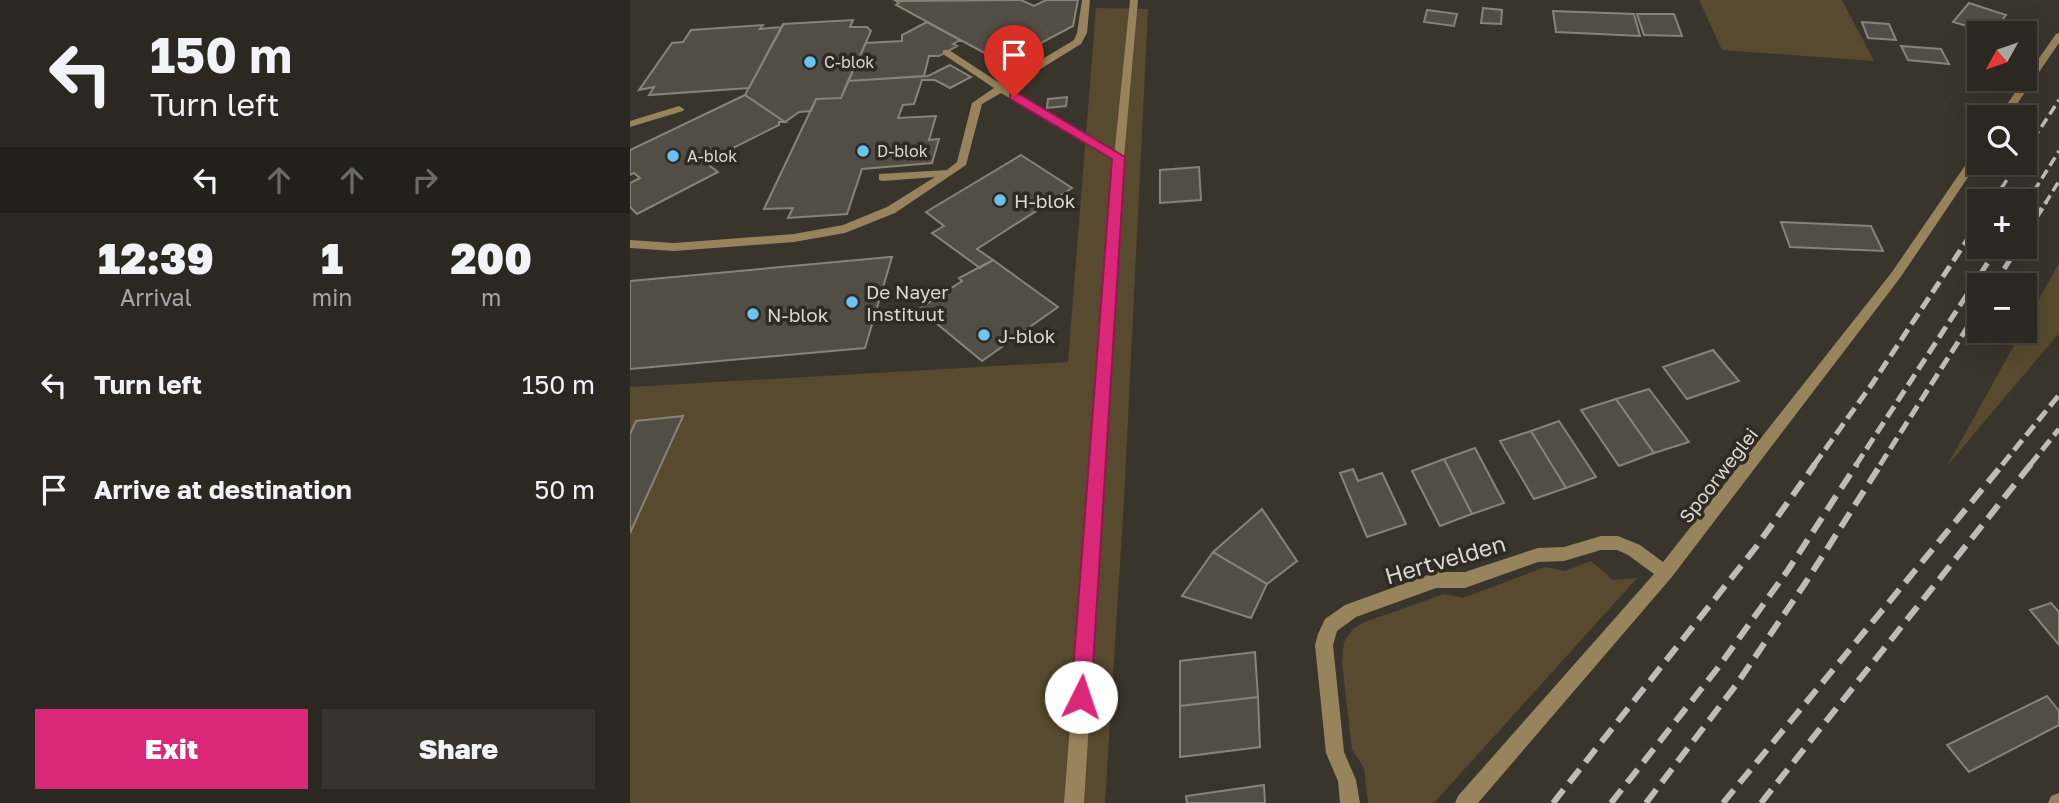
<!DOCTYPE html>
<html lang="en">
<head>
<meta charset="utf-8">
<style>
	body { margin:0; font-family:"Golos Text",sans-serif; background:#37342e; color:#f1f3f6; height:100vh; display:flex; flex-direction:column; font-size:26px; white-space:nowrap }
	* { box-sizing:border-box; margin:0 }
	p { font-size:23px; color:#a6a6a5 }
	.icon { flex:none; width:38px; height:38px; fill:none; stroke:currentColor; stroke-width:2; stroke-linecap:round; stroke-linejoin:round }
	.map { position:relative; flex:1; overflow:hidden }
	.panel { display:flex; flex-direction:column; background:#2b2821; width:630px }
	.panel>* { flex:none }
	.guide { background:#2b2821; color:#f1f3f6; overflow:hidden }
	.needle { width:46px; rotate:230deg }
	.buttons { position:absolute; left:1337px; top:21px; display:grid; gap:14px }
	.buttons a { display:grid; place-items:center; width:70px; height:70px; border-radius:0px; background:#2b2821; box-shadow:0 7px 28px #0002,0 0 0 2px #47443f; font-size:35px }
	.pin { position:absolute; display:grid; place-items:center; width:60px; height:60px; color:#fff; margin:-72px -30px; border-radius:50% 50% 50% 0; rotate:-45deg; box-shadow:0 0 7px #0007 }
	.pin .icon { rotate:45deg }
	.me { position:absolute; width:77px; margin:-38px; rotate:4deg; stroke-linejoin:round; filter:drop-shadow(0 0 5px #0008) }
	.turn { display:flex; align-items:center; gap:24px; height:147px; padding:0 35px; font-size:32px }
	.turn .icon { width:91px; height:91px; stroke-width:2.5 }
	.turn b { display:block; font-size:49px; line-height:60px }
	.lanes { display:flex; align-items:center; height:66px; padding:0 35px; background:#0003; justify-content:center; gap:35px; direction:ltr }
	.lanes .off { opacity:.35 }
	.eta { display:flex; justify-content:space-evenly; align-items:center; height:119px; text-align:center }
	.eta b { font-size:42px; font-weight:800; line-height:49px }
	.cta { display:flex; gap:14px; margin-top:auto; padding:14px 35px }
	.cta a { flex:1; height:80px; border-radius:0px; background:#db2777; color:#fff; font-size:28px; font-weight:800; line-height:80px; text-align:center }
	.cta a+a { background:#37342e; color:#f1f3f6 }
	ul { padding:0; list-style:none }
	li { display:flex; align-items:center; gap:21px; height:105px; padding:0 35px }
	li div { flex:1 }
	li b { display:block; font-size:26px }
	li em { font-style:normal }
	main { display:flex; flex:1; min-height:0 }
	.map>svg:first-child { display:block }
	.green { fill:#584a2e }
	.building { fill:#534e45; stroke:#888379; stroke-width:2 }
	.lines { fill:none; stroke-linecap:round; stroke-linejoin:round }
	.service { fill:#97835c; fill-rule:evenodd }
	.minor { fill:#97835c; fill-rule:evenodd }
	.rail-far2 { stroke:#bfbcb6; stroke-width:3.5; stroke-dasharray:10 5; stroke-linecap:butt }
	.rail-far1 { stroke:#bfbcb6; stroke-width:5; stroke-dasharray:13 6; stroke-linecap:butt }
	.rail { stroke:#bfbcb6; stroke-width:6; stroke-dasharray:17 9; stroke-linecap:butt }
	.route { fill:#db2777; stroke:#8e194d; stroke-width:2 }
	.poi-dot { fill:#6bc3f2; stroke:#2f2b22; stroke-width:2.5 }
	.labels { text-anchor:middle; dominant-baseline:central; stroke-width:7; stroke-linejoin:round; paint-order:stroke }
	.far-poi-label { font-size:16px; fill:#dbd8d3; stroke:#2f2b22; text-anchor:start }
	.poi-label { font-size:19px; fill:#dbd8d3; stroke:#2f2b22; text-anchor:start }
	.street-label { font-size:19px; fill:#dbd8d3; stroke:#2f2b22 }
	.near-street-label { font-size:23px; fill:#dbd8d3; stroke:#2f2b22 }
</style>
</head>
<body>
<main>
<section class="panel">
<div class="guide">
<div class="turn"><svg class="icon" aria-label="left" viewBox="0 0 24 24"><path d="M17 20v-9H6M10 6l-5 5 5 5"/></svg><div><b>150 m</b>Turn left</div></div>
<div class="lanes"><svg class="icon" aria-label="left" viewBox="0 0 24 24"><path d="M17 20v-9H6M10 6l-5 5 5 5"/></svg><svg class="icon off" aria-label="ahead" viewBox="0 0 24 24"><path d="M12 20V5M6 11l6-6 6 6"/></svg><svg class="icon off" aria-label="ahead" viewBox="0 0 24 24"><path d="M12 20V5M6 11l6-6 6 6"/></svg><svg class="icon off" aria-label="right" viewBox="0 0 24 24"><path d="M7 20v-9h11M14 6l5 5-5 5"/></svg></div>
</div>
<div class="eta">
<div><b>12:39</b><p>Arrival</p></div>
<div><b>1</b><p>min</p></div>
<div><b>200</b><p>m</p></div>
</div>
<ul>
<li><svg class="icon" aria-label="left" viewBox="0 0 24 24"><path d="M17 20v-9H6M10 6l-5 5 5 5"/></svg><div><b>Turn left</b></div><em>150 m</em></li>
<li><svg class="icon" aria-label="arrive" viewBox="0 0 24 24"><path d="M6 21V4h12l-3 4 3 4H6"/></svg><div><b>Arrive at destination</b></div><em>50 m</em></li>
</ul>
<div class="cta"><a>Exit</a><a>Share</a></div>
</section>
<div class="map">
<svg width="1429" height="803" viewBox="0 0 1429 803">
	<rect width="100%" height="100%" fill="#39352c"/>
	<path class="green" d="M 1069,0 L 1212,0 L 1244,61 L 1092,50 Z
		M 466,8 L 518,9 L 494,500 L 475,803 L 0,803 L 0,387 L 438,362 Z
		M 1429,263 L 1429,333 L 1317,466 L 1392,331 L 1395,331 L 1395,325 Z
		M 961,561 L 983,580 L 1007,578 L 804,803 L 738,803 L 734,768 L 722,749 L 712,662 L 714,642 L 722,630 L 732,623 L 814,594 L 833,598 L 915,567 L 935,571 Z"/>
	<path class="building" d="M 391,0 L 404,6 L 416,0 L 448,0 L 443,26 L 373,63 L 266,5 L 269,3 L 266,1 Z
		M 1339,3 L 1376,15 L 1362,33 L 1323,22 Z
		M 853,8 L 872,10 L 871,24 L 851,23 Z
		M 797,10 L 827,14 L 824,26 L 794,22 Z
		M 923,11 L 1004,14 L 1010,36 L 926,32 Z
		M 1007,14 L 1044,14 L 1052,36 L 1014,35 Z
		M 223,20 L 220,27 L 237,27 L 241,31 L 211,98 L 186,99 L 181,111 L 169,112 L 155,122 L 115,95 L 153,24 Z
		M 297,22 L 330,40 L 323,44 L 327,46 L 309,56 L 299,56 L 294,76 L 218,81 L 236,43 L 272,41 L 272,35 Z
		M 1232,22 L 1259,24 L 1266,40 L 1238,38 Z
		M 133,25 L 130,29 L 152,27 L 119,88 L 19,95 L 24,87 L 9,90 L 42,43 L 53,42 L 61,30 Z
		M 1271,46 L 1311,49 L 1319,64 L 1278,60 Z
		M 320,65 L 341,77 L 320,88 L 305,80 L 292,80 L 284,104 L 273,105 L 268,118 L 306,116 L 299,140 L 309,139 L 302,163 L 232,169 L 217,214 L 158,218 L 163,208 L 134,209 L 186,99 L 211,98 L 218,81 L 298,76 Z
		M 115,95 L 155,122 L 149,122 L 149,125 L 75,162 L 88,172 L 7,214 L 0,207 L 0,183 L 10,178 L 4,173 L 0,175 L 0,150 Z
		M 437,97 L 436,106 L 417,108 L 418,99 Z
		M 391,155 L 442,188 L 347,249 L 363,260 L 350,268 L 302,233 L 314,226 L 296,212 Z
		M 569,167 L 571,200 L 530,203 L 530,170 Z
		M 1151,222 L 1241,226 L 1253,251 L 1160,247 Z
		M 260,257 L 262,257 L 235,348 L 0,369 L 0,281 Z
		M 363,260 L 428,307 L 352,361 L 289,309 L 332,281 L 329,278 Z
		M 1083,350 L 1109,381 L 1057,399 L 1033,367 Z
		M 1019,389 L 1059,442 L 1024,453 L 986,399 Z
		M 986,399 L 1024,453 L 989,466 L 951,410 Z
		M 53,416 L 0,533 L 0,434 L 6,421 Z
		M 929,421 L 966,477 L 936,488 L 901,431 Z
		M 901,431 L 936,488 L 904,499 L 870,441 Z
		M 845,448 L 874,503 L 842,514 L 814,459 Z
		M 814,459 L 842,514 L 810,526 L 782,471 Z
		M 723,469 L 728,481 L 752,473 L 776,524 L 737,537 L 710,473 Z
		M 632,509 L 667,561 L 637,584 L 583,552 Z
		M 583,552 L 637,584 L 621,618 L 552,596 Z
		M 1421,603 L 1429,612 L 1429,645 L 1400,610 Z
		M 625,652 L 628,697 L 550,706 L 550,661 Z
		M 1417,696 L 1429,711 L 1429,725 L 1339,772 L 1317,745 Z
		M 628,697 L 630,747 L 550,757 L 550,706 Z
		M 634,785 L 635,803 L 557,803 L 556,796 Z"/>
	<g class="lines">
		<path class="service" d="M 452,0 L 460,0 L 457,33 L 451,44 L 378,89 L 493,155 L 493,159 L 485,159 L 371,93 L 352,104 L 336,165 L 265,213 L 215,233 L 164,242 L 44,251 L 0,248 L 0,240 L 44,243 L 164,234 L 213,225 L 257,207 L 305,177 L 253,181 L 249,180 L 249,174 L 317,170 L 327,162 L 342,103 L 364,88 L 313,54 L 313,50 L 319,50 L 371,84 L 444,40 L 447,33 Z
			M 49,106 L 54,109 L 53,111 L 0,127 L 0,121 Z"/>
		<path class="minor" d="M 500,0 L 508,0 L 494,157 L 454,803 L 434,803 L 484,157 Z
			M 1429,33 L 1429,43 L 1378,117 L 1368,117 L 1426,34 Z
			M 1349,150 L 1349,161 L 1270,278 L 1041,578 L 848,803 L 825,803 L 828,796 L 1024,574 L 998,555 L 987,550 L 971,550 L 934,561 L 908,562 L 835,588 L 806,588 L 726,617 L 707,631 L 703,645 L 714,752 L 726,780 L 730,803 L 710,803 L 708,781 L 696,753 L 685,645 L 688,634 L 695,619 L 715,605 L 806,572 L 835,572 L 908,548 L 934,547 L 971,536 L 988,536 L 1010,545 L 1033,562 L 1262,272 L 1345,151 Z
			M 1429,793 L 1429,803 L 1418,803 L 1421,796 Z"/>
		<path class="rail-far2" d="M 1395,152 L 1429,100
			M 1363,201 L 1388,163
			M 1396,204 L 1429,151
			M 1415,204 L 1429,181"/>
		<path class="rail-far1" d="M 1395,205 L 1397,202
			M 1395,235 L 1416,202
			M 1364,285 L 1388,247
			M 1184,465 L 1242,384 L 1349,222
			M 1226,465 L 1368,247
			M 1250,465 L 1349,309
			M 1372,465 L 1429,395
			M 1400,465 L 1429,429"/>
		<path class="rail" d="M 923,803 L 1126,547 L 1185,464
			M 981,803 L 1087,669 L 1158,570 L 1227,464
			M 1016,803 L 1106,685 L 1176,582 L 1251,464
			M 1093,803 L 1373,464
			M 1131,803 L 1401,464"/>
	</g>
	<path class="route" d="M 380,94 L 389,94 L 495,157 L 461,697 L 458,704 L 451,707 L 444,704 L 441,697 L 482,159 L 380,99 Z"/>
	<g class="poi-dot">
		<circle cx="180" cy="62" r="7"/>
		<circle cx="233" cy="151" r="7"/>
		<circle cx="43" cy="156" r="7"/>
		<circle cx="370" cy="200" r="7"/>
		<circle cx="222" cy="302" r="7"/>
		<circle cx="123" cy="314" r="7"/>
		<circle cx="354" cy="335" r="7"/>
	</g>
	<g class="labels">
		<g class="far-poi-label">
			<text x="194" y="62">C-blok</text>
			<text x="247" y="151">D-blok</text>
			<text x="57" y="156">A-blok</text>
		</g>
		<g class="poi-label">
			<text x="384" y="200">H-blok</text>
			<text x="236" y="291">De Nayer<tspan x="236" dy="22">Instituut</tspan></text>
			<text x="137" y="314">N-blok</text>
			<text x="368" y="335">J-blok</text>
		</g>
		<g class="street-label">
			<text transform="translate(1088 475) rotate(-52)">Spoorweglei</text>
		</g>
		<g class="near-street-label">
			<text transform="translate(815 559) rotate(-16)">Hertvelden</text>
		</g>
	</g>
</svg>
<div class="buttons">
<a><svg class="needle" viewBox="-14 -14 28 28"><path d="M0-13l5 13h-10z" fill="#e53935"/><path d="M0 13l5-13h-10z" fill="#a6a6a5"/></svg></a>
<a><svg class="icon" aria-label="search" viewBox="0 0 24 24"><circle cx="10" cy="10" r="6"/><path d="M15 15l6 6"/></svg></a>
<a>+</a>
<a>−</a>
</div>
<div class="pin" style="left:384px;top:97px;background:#d93025"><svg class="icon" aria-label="arrive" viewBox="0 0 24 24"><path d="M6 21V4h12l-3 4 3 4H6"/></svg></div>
<svg class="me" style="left:451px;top:697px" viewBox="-20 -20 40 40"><circle r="19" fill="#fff"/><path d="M0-13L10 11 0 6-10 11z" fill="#db2777"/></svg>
</div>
</main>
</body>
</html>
